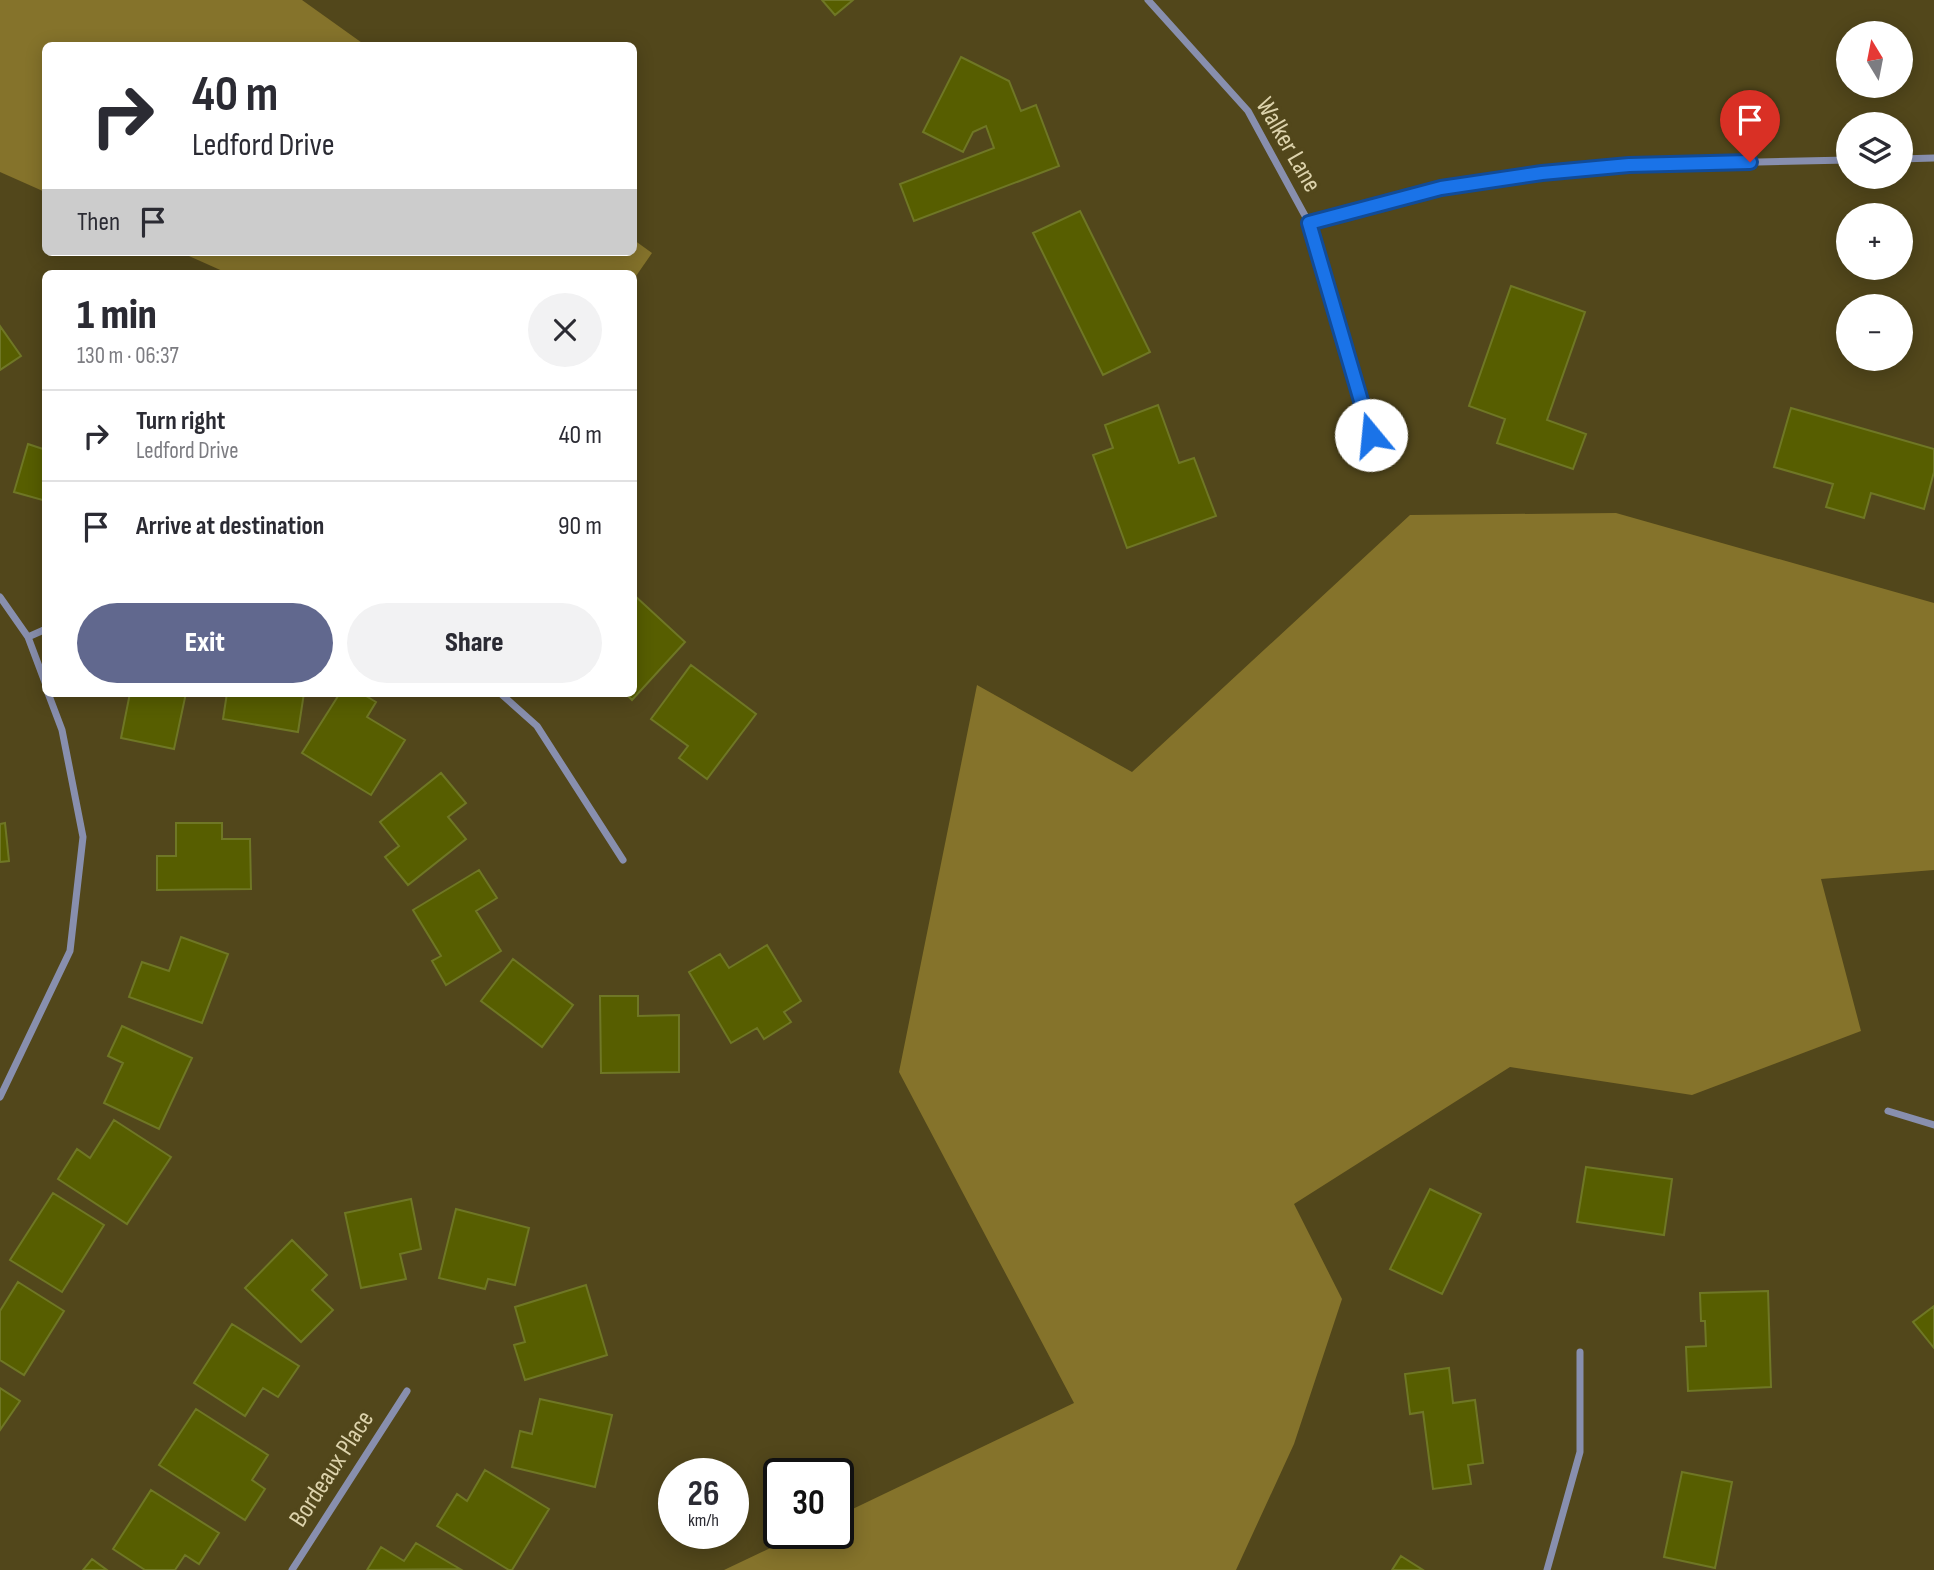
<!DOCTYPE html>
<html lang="en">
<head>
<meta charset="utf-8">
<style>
	body { margin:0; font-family:"Sofia Sans Condensed",sans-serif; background:#f2f2f3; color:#2b2b33; height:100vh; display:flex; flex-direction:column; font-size:26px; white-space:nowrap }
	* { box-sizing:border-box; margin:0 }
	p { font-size:23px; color:#7c7c81 }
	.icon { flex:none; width:38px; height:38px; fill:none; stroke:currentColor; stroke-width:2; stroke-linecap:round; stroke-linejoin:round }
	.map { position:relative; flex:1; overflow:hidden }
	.details { position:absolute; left:42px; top:270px; width:595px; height:427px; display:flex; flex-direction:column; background:#fff; border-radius:10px; box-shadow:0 4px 18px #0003 }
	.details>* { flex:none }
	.guide { position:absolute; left:42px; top:42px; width:595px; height:214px; border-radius:10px; box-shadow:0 4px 18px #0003; background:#fff; color:#2b2b33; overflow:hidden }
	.needle { width:46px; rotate:350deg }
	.tools { position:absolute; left:1836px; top:21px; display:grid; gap:14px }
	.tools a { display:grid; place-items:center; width:77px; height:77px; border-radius:50%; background:#fff; box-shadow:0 4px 18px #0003; font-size:35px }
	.speed { position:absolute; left:658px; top:1458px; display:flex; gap:14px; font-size:35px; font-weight:700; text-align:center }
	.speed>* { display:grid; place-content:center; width:91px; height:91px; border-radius:50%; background:#fff; box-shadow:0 4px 18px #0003; line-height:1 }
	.speed small { font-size:18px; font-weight:400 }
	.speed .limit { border:4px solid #111; border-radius:10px; background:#fff; color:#111 }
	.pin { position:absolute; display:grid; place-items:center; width:60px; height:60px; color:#fff; margin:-72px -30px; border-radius:50% 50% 50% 0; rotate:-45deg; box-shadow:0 0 7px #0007 }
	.pin .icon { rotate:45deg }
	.me { position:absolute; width:77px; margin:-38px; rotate:343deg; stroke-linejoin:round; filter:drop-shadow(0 0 5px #0008) }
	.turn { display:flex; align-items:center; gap:24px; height:147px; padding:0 35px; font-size:32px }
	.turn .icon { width:91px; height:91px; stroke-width:2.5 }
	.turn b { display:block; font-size:49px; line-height:60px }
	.then { display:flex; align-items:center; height:66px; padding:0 35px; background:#0003; gap:14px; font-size:26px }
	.round { display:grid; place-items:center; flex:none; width:74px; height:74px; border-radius:37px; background:#f2f2f3 }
	.summary { display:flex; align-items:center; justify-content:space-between; height:119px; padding:0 35px }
	h1 { font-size:42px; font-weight:800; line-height:52px }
	.action { display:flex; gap:14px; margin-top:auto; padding:14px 35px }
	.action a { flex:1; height:80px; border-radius:42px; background:#61688e; color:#fff; font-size:28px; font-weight:800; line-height:80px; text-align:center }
	.action a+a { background:#f2f2f3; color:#2b2b33 }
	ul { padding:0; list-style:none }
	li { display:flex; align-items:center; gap:21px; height:91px; padding:0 35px; border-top:2px solid #e1e1e2 }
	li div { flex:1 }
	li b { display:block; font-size:26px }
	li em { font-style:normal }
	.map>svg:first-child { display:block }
	.forest { fill:#85732b }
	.building { fill:#575e00; stroke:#6f7725; stroke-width:2 }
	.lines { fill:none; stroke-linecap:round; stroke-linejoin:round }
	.street { stroke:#888fae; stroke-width:7 }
	.route-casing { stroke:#114b97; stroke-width:18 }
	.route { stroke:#1a73e8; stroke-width:12 }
	.labels { text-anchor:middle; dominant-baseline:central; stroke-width:7; stroke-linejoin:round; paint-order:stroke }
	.street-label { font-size:26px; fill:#ddd3ac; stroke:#52471b }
</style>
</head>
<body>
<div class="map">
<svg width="1934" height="1570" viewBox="0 0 1934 1570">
	<rect width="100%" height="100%" fill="#52471b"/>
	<path class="forest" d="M 0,0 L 302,0 L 365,45 L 46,46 L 45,192 L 0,172 Z
		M 634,240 L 652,253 L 634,279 L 634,273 L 227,273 L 180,252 L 634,252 Z
		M 1616,513 L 1934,603 L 1934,870 L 1821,879 L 1861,1031 L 1692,1095 L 1510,1067 L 1294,1204 L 1342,1299 L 1294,1444 L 1236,1570 L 724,1570 L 802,1533 L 838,1533 L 838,1516 L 1074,1403 L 899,1072 L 977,685 L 1132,772 L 1410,515 Z"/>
	<path class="building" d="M 822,0 L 853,0 L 835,15 Z
		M 961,57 L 1009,81 L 1021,111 L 1036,105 L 1059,166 L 914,221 L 900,184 L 994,148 L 986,126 L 973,132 L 963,152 L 923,132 Z
		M 1080,211 L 1150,352 L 1103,375 L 1033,233 Z
		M 1511,286 L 1585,312 L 1547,420 L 1586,434 L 1573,469 L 1497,443 L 1505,419 L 1469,406 Z
		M 0,326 L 21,356 L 0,370 Z
		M 1158,405 L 1179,463 L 1194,458 L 1216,516 L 1127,548 L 1093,455 L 1113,448 L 1105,425 Z
		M 1791,408 L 1934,449 L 1934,472 L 1924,509 L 1871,493 L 1864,518 L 1826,507 L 1833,484 L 1774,467 Z
		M 28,444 L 46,450 L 46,501 L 14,492 Z
		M 634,595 L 685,642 L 632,700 L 625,693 L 634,693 Z
		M 691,665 L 756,714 L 707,779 L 679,758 L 688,746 L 651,719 Z
		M 130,693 L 186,693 L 174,749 L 121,738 Z
		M 227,693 L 304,693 L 298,732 L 223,719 Z
		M 340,693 L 361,693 L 376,702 L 367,717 L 405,740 L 371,795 L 302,753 Z
		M 441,773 L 466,803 L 448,817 L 466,839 L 408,885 L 385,857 L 399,846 L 380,822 Z
		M 5,823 L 9,861 L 0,862 L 0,824 Z
		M 176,823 L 222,823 L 222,839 L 250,839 L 251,889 L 157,890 L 157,856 L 176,856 Z
		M 479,870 L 497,898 L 476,911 L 501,951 L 446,985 L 432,961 L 441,956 L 413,910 Z
		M 181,937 L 228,954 L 202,1023 L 129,997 L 142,962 L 169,971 Z
		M 767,945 L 801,1001 L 784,1012 L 791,1022 L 764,1039 L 757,1028 L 731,1043 L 689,972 L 720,954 L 729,968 Z
		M 513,959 L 573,1005 L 542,1047 L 481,1001 Z
		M 600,996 L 638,996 L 638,1016 L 679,1015 L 679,1072 L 601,1073 Z
		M 122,1026 L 192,1058 L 159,1129 L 104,1103 L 123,1063 L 108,1056 Z
		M 114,1120 L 171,1157 L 127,1224 L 58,1179 L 77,1149 L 90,1158 Z
		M 1586,1167 L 1672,1179 L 1664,1235 L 1577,1222 Z
		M 1430,1189 L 1481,1214 L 1442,1294 L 1390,1269 Z
		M 53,1193 L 104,1225 L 62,1292 L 10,1260 Z
		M 411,1199 L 421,1249 L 400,1254 L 406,1279 L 361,1288 L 345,1213 Z
		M 456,1209 L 529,1228 L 515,1285 L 488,1279 L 485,1289 L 439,1278 Z
		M 292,1240 L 327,1275 L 312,1290 L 333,1310 L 301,1342 L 245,1288 Z
		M 18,1282 L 64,1311 L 24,1375 L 0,1360 L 0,1311 Z
		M 586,1285 L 607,1355 L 525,1380 L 514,1345 L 525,1342 L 515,1307 Z
		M 1768,1291 L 1771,1387 L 1688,1391 L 1686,1347 L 1706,1346 L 1705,1321 L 1701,1321 L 1700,1293 Z
		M 1934,1306 L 1934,1348 L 1913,1322 Z
		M 232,1324 L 299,1366 L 278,1397 L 263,1388 L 245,1416 L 194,1383 Z
		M 1449,1368 L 1453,1403 L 1475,1400 L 1483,1463 L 1468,1465 L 1471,1484 L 1433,1489 L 1423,1412 L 1410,1414 L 1405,1374 Z
		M 0,1388 L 20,1401 L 0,1430 Z
		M 540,1399 L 612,1415 L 595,1487 L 512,1467 L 520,1431 L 532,1434 Z
		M 196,1409 L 268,1455 L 252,1480 L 265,1489 L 245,1520 L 159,1465 Z
		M 485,1470 L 549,1509 L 512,1570 L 509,1570 L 437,1526 L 457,1494 L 467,1501 Z
		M 1682,1472 L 1732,1482 L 1715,1568 L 1664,1557 Z
		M 151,1490 L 219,1533 L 199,1564 L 185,1555 L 175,1570 L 145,1570 L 113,1549 Z
		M 416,1543 L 460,1569 L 367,1570 L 381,1547 L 404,1561 Z
		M 1401,1556 L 1423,1570 L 1392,1570 Z
		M 92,1559 L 107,1570 L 83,1570 Z"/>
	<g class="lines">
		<path class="street" d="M 1148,0 L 1248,111 L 1309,223 L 1378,459
			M 1900,159 L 1934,158
			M 1309,223 L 1441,188 L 1542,173 L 1629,165 L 1848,160
			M 0,597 L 28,637 L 46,685
			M 28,637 L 46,629
			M 500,693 L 537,726 L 623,860
			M 0,1097 L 70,951 L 83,837 L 62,730 L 48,693
			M 1888,1111 L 1934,1125
			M 292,1570 L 407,1391
			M 1547,1570 L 1580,1452 L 1580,1352"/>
	</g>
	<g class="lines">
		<g class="route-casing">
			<path id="route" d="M 1371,435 L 1309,223 L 1441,188 L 1542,173 L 1629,165 L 1750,162"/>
		</g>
		<use href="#route" class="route"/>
	</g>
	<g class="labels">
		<g class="street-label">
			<text transform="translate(1288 145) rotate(60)">Walker Lane</text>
			<text transform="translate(332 1469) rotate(-57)">Bordeaux Place</text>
		</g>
	</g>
</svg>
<div class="tools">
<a><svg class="needle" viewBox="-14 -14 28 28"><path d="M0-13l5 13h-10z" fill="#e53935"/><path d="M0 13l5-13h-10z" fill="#7c7c81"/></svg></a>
<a><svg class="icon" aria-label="layers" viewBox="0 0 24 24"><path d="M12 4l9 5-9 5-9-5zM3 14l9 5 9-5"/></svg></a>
<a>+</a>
<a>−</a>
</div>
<div class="speed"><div>26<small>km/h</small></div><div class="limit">30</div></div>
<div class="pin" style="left:1750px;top:162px;background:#d93025"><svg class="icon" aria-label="arrive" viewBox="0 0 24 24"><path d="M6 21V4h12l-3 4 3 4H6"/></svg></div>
<svg class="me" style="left:1371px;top:435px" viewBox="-20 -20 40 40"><circle r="19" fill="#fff"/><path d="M0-13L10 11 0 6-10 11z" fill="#1a73e8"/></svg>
<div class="guide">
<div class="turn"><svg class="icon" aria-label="right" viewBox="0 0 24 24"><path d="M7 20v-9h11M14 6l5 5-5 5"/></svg><div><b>40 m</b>Ledford Drive</div></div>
<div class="then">Then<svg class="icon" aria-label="arrive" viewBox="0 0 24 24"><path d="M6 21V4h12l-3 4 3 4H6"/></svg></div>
</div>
<section class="details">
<div class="summary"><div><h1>1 min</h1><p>130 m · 06:37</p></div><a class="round"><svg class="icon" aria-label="close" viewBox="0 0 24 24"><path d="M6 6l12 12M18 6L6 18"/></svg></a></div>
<ul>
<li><svg class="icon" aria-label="right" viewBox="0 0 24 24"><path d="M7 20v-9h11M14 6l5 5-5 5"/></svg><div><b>Turn right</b><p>Ledford Drive</p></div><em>40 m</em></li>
<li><svg class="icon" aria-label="arrive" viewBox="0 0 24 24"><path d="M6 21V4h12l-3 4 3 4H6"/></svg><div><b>Arrive at destination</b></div><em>90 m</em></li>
</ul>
<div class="action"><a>Exit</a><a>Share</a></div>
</section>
</div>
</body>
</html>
